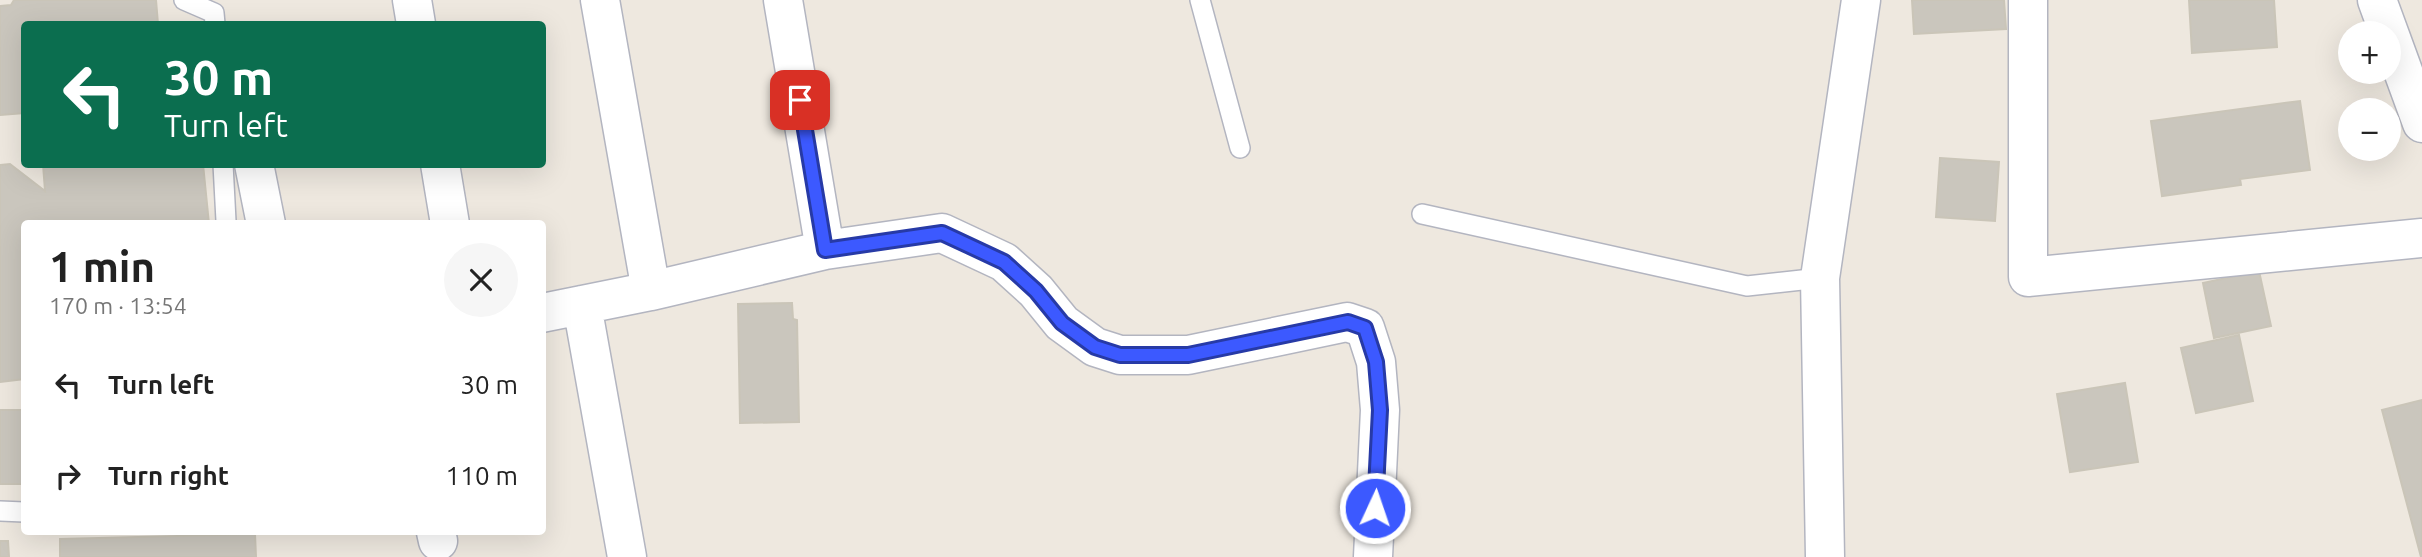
<!DOCTYPE html>
<html lang="en">
<head>
<meta charset="utf-8">
<style>
	body { margin:0; font-family:Ubuntu,sans-serif; background:#f6f6f6; color:#222; height:100vh; display:flex; flex-direction:column; font-size:26px; white-space:nowrap }
	* { box-sizing:border-box; margin:0 }
	p { font-size:23px; color:#767676 }
	.icon { flex:none; width:38px; height:38px; fill:none; stroke:currentColor; stroke-width:2; stroke-linecap:round; stroke-linejoin:round }
	.map { position:relative; flex:1; overflow:hidden }
	.side { position:absolute; left:21px; top:220px; width:525px; height:315px; display:flex; flex-direction:column; background:#fff; border-radius:7px; box-shadow:0 7px 28px #0002 }
	.side>* { flex:none }
	.guide { position:absolute; left:21px; top:21px; width:525px; height:147px; border-radius:7px; box-shadow:0 7px 28px #0002; background:#0b6e4f; color:#fff; overflow:hidden }
	.tools { position:absolute; left:2338px; top:21px; display:grid; gap:14px }
	.tools a { display:grid; place-items:center; width:63px; height:63px; border-radius:50%; background:#fff; box-shadow:0 7px 28px #0002; font-size:35px }
	.pin { position:absolute; display:grid; place-items:center; width:60px; height:60px; color:#fff; margin:-30px; border-radius:14px; box-shadow:0 4px 10px #0006 }
	.me { position:absolute; width:77px; margin:-38px; rotate:3deg; stroke-linejoin:round; filter:drop-shadow(0 0 5px #0008) }
	.turn { display:flex; align-items:center; gap:24px; height:147px; padding:0 28px; font-size:32px }
	.turn .icon { width:91px; height:91px; stroke-width:2.5 }
	.turn b { display:block; font-size:49px; line-height:60px }
	.round { display:grid; place-items:center; flex:none; width:74px; height:74px; border-radius:37px; background:#f6f6f6 }
	.head { display:flex; align-items:center; justify-content:space-between; height:119px; padding:0 28px }
	h1 { font-size:42px; font-weight:600; line-height:52px }
	ul { padding:0; list-style:none }
	li { display:flex; align-items:center; gap:21px; height:91px; padding:0 28px }
	li div { flex:1 }
	li b { display:block; font-size:26px }
	li em { font-style:normal }
	.map>svg:first-child { display:block }
	.building { fill:#cac6bd; stroke:#cac5b8; stroke-width:2 }
	.lines { fill:none; stroke-linecap:round; stroke-linejoin:round }
	.lane-casing { stroke:#b3b5c0; stroke-width:22 }
	.street-casing { stroke:#b3b5c0; stroke-width:41 }
	.lane { stroke:#fff; stroke-width:19 }
	.street { stroke:#fff; stroke-width:38 }
	.route-casing { stroke:#273aa6; stroke-width:18 }
	.route { stroke:#3c59ff; stroke-width:12 }
</style>
</head>
<body>
<div class="map">
<svg width="2422" height="557" viewBox="0 0 2422 557">
	<rect width="100%" height="100%" fill="#eee8df"/>
	<path class="building" d="M 14,0 L 156,0 L 158,24 L 24,24 L 24,113 L 0,115 L 0,6 L 11,5 Z
		M 1912,0 L 2004,0 L 2006,29 L 1914,34 Z
		M 2189,0 L 2274,0 L 2277,47 L 2192,53 Z
		M 2300,101 L 2310,170 L 2240,179 L 2241,185 L 2162,196 L 2151,121 Z
		M 1940,158 L 1999,162 L 1995,221 L 1936,217 Z
		M 10,164 L 45,191 L 43,164 L 203,164 L 209,224 L 24,224 L 24,379 L 0,382 L 0,165 Z
		M 2259,271 L 2271,326 L 2214,338 L 2203,283 Z
		M 792,303 L 793,319 L 797,320 L 799,422 L 740,423 L 738,304 Z
		M 2239,335 L 2253,401 L 2196,413 L 2181,348 Z
		M 2125,383 L 2138,462 L 2070,472 L 2057,394 Z
		M 2422,400 L 2422,557 L 2421,557 L 2382,410 Z
		M 0,410 L 24,410 L 24,484 L 0,484 Z
		M 255,534 L 256,557 L 60,557 L 60,539 Z
		M 0,541 L 8,541 L 9,557 L 0,557 Z"/>
	<g class="lines">
		<g class="lane-casing">
			<path id="lane" d="M 184,0 L 214,13 L 215,24
				M 1200,0 L 1240,148
				M 223,164 L 226,221
				M 1422,214 L 1747,286 L 1820,278
				M 0,511 L 24,512"/>
		</g>
		<g class="street-casing">
			<path id="street" d="M 412,0 L 416,24
				M 600,0 L 651,291
				M 783,0 L 825,250
				M 2028,0 L 2028,277 L 2422,238
				M 2377,0 L 2422,123
				M 254,164 L 266,224
				M 440,164 L 450,224
				M 582,305 L 627,557
				M 542,313 L 651,291 L 825,250 L 942,233 L 1004,262 L 1036,291 L 1062,323 L 1095,347 L 1120,355 L 1188,355 L 1347,322 L 1365,328 L 1376,362 L 1380,410 L 1373,557
				M 436,532 L 438,541
				M 1825,557 L 1820,278 L 1861,0"/>
		</g>
		<use href="#lane" class="lane"/>
		<use href="#street" class="street"/>
	</g>
	<g class="lines">
		<g class="route-casing">
			<path id="route" d="M 800,100 L 825,250 L 942,233 L 1004,262 L 1036,291 L 1062,323 L 1095,347 L 1120,355 L 1188,355 L 1348,322 L 1365,328 L 1376,362 L 1380,410 L 1375,508"/>
		</g>
		<use href="#route" class="route"/>
	</g>
</svg>
<div class="tools">
<a>+</a>
<a>−</a>
</div>
<div class="pin" style="left:800px;top:100px;background:#d93025"><svg class="icon" aria-label="arrive" viewBox="0 0 24 24"><path d="M6 21V4h12l-3 4 3 4H6"/></svg></div>
<svg class="me" style="left:1375px;top:508px" viewBox="-20 -20 40 40"><circle r="17" fill="#3c59ff" stroke="#fff" stroke-width="3"/><path d="M0-11L8 9 0 5-8 9z" fill="#fff"/></svg>
<div class="guide">
<div class="turn"><svg class="icon" aria-label="left" viewBox="0 0 24 24"><path d="M17 20v-9H6M10 6l-5 5 5 5"/></svg><div><b>30 m</b>Turn left</div></div>
</div>
<section class="side">
<div class="head"><div><h1>1 min</h1><p>170 m · 13:54</p></div><a class="round"><svg class="icon" aria-label="close" viewBox="0 0 24 24"><path d="M6 6l12 12M18 6L6 18"/></svg></a></div>
<ul>
<li><svg class="icon" aria-label="left" viewBox="0 0 24 24"><path d="M17 20v-9H6M10 6l-5 5 5 5"/></svg><div><b>Turn left</b></div><em>30 m</em></li>
<li><svg class="icon" aria-label="right" viewBox="0 0 24 24"><path d="M7 20v-9h11M14 6l5 5-5 5"/></svg><div><b>Turn right</b></div><em>110 m</em></li>
</ul>
</section>
</div>
</body>
</html>
